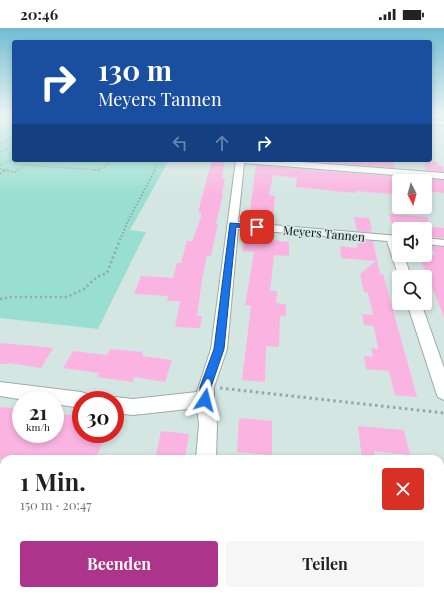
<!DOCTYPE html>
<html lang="de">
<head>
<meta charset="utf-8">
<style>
	body { margin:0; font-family:"Playfair Display",serif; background:#f6f6f6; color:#222; height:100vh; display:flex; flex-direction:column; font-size:15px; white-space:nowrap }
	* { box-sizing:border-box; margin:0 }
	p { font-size:13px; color:#767676 }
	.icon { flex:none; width:22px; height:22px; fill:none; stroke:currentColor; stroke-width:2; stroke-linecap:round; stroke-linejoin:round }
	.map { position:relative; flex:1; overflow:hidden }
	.sheet { position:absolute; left:0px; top:427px; width:444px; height:140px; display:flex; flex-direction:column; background:#fff; border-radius:12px 12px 0 0; box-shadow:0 2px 6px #0003 }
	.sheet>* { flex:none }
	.banner { position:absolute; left:12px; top:12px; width:420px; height:122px; border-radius:4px; box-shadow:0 2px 6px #0003; background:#1a4fa0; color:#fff; overflow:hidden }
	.needle { width:26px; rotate:174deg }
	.controls { position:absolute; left:392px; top:146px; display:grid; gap:8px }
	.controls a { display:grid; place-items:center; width:40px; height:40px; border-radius:4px; background:#fff; box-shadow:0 2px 6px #0003; font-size:20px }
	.speed { position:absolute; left:12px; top:363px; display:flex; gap:8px; font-size:20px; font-weight:700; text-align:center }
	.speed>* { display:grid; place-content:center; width:52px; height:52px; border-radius:50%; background:#fff; box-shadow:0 2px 6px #0003; line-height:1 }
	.speed small { font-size:10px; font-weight:400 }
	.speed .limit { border:6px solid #d22; background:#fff; color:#111 }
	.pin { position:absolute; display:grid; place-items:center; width:34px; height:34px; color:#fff; margin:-17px; border-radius:8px; box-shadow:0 2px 6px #0006 }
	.me { position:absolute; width:44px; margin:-22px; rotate:9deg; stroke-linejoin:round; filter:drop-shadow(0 0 3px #0008) }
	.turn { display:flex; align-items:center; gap:14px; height:84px; padding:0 20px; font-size:18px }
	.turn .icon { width:52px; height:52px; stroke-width:2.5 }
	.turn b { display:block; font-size:28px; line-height:34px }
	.lanes { display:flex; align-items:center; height:38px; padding:0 20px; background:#0003; justify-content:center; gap:20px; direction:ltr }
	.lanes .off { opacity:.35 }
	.round { display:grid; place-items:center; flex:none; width:42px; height:42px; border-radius:4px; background:#f6f6f6 }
	.overview { display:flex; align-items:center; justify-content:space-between; height:68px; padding:0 20px }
	h1 { font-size:24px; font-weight:700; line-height:30px }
	.cta { display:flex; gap:8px; margin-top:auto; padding:8px 20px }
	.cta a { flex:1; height:46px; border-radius:4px; background:#ac348b; color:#fff; font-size:16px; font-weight:700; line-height:46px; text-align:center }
	.cta a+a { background:#f6f6f6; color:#222 }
	.status { display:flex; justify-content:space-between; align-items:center; height:28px; padding:0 20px; background:#fff; direction:ltr }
	.status svg { height:11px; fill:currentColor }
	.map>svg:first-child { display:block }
	.green { fill:#98dfd1 }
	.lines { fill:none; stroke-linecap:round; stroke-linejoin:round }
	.stream { stroke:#60c8b6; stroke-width:6 }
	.building { fill:#fbb4e2 }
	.street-casing { stroke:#9aaca8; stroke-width:2 }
	.path-far3 { stroke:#97a6a3; stroke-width:1.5; stroke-dasharray:1 1.5; stroke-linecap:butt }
	.path-far2 { stroke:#97a6a3; stroke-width:2; stroke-dasharray:1.5 2; stroke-linecap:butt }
	.path-far1 { stroke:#97a6a3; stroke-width:2.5; stroke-dasharray:2 3; stroke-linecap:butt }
	.path { stroke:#97a6a3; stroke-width:3; stroke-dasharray:2.5 3.5; stroke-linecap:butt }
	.street { fill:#fff; fill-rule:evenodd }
	.route { fill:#1a73e8; stroke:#114b97 }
	.labels { text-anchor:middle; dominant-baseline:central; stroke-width:3; stroke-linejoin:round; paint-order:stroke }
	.far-street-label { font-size:12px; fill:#0d1412; stroke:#d4e6e2 }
</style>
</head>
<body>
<div class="status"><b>20:46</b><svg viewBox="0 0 49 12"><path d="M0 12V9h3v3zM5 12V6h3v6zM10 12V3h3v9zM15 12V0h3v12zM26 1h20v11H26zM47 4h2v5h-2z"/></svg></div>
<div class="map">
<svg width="444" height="567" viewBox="0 0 444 567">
	<rect width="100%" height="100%" fill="#d4e6e2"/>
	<path class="green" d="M 0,88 L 14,88 L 14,132 L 169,132 L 130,202 L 146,204 L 98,301 L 0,290 Z"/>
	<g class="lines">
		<path class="stream" d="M 440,519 L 444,520"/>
	</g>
	<path class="building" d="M 212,132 L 225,132 L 222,150 L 225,150 L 222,165 L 223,166 L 216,196 L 218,196 L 211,228 L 207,227 L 202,252 L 197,288 L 202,288 L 200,300 L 175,299 L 180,273 L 167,273 L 168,268 L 134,266 L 141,248 L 173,250 L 177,235 L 181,235 L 187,213 L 192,213 L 201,189 L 201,185 L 198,184 Z
		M 294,132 L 363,132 L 394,134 L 395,140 Z
		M 425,133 L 437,134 L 439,138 L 442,138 L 444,144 L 425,142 Z
		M 256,137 L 398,149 L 399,162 L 392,162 L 393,166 L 355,163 L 355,165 L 296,159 L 297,150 L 273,147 L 269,167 L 275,168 L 273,192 L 249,191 Z
		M 425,151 L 444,152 L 444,165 L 425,163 Z
		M 389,186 L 427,189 L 431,199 L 444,200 L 444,210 L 428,209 L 425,201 L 393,201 Z
		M 354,189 L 369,190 L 372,202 L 370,202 L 371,204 L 357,203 Z
		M 261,211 L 289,214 L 289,228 L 274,227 L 270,263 L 277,263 L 276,275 L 286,276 L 286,288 L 280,288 L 279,319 L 266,318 L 265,354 L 242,352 L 251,278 L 245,277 L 254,224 L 242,223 L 244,212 L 260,213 Z
		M 359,212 L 373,213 L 380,246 L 383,246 L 417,369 L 395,367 L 389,343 L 366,341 L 364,328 L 373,329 L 371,320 L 378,321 L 374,298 L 364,297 L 362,286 L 373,287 L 368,265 L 364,264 L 360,246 L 376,233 L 341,230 L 340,218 L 357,220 L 357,216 L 359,216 Z
		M 431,218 L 444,219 L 444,289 L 419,227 L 435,227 Z
		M 0,315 L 35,318 L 53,320 L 41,340 L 9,335 L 8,336 L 0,336 Z
		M 110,321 L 143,324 L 142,328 L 172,332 L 165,354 L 134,349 L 133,354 L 97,349 L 99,345 L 63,340 L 73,323 L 107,327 Z
		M 0,379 L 21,381 L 21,406 L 55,406 L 55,386 L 81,388 L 81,406 L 105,406 L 96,431 L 0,431 Z
		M 239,390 L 272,393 L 272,427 L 237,424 Z
		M 358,398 L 404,402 L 410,427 L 374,423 L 375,431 L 362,431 Z
		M 161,403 L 189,406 L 185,431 L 155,431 Z"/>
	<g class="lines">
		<g class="street-casing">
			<path id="street" d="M 430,92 L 444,93 L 444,97 L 430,96 Z
				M 236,132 L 274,132 L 444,145 L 444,151 L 244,135 L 238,194 L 399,208 L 399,227 L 404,227 L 411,249 L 399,250 L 387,213 L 238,201 L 227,321 L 214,359 L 214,372 L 217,396 L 216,431 L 196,431 L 199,396 L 197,380 L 133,387 L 115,385 L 115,372 L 109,372 L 115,369 L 133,371 L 197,364 L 211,321 Z
				M 425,210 L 444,212 L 444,218 L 425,216 Z
				M 407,275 L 421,275 L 444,340 L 444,372 L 438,369 L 436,364 Z
				M 0,354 L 81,364 L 87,366 L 90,372 L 81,372 L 81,380 L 55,376 L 55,372 L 25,372 L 0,368 Z
				M 186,563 L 210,563 L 210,567 L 186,567 Z"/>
		</g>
		<path class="path-far3" d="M 0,116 L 14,108
			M 0,124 L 14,119
			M 0,137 L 14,131
			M 0,141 L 9,143
			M 17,143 L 23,137 L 98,142 L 105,139 L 111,132
			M 154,143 L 159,132"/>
		<path class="path-far2" d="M 4,142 L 16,144 L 18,142
			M 94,142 L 99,142
			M 0,146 L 5,142
			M 120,212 L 128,193 L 155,142"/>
		<path class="path-far1" d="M 0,271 L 12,269 L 67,269 L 84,261 L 97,249 L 107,245 L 120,211"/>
		<path class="path" d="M 220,360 L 444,385"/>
		<use href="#street" class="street"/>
	</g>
	<linearGradient id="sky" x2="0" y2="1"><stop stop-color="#71bcd4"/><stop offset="0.52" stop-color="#ecf4f2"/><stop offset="1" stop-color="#ecf4f2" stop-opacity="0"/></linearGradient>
	<rect width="444" height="168" fill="url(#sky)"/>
	<path class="route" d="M 230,195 L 257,197 L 260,199 L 257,201 L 236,199 L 224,321 L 211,359 L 209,376 L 205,377 L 201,376 L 199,372 L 200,359 L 214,321 Z"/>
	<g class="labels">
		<g class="far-street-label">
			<text transform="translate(324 205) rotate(5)">Meyers Tannen</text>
		</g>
	</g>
</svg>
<div class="controls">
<a><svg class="needle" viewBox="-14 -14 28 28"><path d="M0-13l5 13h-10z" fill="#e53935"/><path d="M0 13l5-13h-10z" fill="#767676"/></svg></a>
<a><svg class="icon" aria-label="sound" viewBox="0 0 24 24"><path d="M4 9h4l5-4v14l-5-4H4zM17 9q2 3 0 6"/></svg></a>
<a><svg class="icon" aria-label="search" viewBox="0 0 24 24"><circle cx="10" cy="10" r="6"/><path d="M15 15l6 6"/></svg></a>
</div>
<div class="speed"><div>21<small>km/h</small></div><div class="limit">30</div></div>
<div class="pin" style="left:257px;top:199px;background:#d93025"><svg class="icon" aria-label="arrive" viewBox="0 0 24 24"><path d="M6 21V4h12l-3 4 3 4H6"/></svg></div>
<svg class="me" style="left:205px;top:372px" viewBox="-20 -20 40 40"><path d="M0-17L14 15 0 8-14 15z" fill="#1a73e8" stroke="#fff" stroke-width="4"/></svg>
<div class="banner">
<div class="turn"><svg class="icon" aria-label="right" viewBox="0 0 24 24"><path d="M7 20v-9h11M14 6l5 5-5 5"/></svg><div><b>130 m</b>Meyers Tannen</div></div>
<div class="lanes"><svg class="icon off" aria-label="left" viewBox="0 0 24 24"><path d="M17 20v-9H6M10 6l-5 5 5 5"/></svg><svg class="icon off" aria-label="ahead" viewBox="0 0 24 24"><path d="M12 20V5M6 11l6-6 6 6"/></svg><svg class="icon" aria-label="right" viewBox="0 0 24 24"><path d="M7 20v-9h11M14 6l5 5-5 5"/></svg></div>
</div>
<section class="sheet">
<div class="overview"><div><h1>1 Min.</h1><p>150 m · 20:47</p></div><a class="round" style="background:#d93025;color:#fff"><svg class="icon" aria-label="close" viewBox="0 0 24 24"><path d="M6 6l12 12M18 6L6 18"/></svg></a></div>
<div class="cta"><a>Beenden</a><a>Teilen</a></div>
</section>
</div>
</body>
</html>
